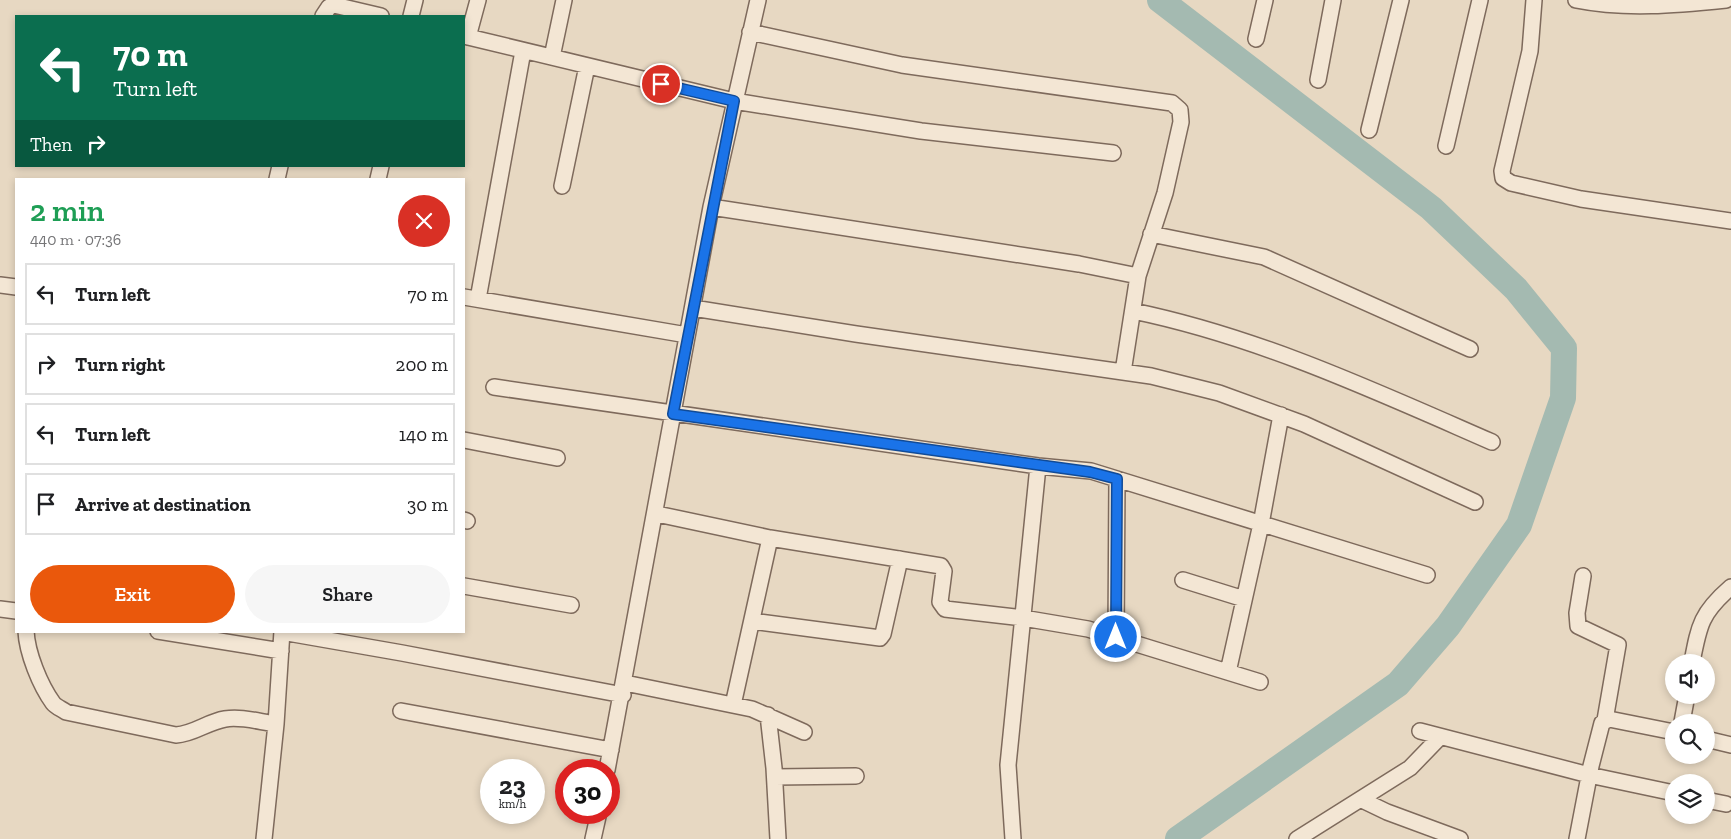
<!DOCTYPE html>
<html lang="en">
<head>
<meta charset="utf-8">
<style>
	body { margin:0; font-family:"Zilla Slab",serif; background:#f6f6f6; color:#202124; height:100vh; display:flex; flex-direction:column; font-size:19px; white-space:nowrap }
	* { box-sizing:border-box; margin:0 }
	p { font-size:16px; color:#757577 }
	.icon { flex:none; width:28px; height:28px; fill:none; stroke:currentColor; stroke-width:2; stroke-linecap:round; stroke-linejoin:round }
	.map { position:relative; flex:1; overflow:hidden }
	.sheet { position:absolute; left:15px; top:178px; width:450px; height:455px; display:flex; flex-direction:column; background:#fff; border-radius:0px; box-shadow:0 2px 8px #0003 }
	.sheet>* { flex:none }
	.top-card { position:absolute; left:15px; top:15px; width:450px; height:152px; border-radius:0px; box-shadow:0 2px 8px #0003; background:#0b6e4f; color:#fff; overflow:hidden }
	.fabs { position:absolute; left:1665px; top:654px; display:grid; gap:10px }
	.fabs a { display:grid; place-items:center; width:50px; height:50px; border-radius:50%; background:#fff; box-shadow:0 2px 8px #0003; font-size:25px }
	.speed { position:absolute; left:480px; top:759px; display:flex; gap:10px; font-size:25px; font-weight:700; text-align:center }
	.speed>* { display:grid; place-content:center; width:65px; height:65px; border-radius:50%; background:#fff; box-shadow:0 2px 8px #0003; line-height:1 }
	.speed small { font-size:12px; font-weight:400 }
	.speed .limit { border:8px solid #d22; background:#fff; color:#111 }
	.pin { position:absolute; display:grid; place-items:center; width:42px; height:42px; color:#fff; margin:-21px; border:2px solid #fff; border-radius:50%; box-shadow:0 1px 5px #0007 }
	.me { position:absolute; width:55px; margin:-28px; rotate:0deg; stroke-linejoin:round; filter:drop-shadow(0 0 4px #0008) }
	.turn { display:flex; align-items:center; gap:18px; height:105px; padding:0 15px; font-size:22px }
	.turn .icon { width:65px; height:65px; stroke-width:2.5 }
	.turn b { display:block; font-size:35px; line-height:42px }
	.then { display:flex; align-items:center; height:48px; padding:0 15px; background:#0003; gap:10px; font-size:19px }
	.round { display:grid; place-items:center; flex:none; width:52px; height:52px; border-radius:26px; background:#f6f6f6 }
	.overview { display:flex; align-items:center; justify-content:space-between; height:85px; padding:0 15px }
	h1 { font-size:30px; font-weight:600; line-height:38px; color:#1e9e55 }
	.primary-button { display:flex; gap:10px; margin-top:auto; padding:10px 15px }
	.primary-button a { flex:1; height:58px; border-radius:30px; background:#ea580c; color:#fff; font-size:20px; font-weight:600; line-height:58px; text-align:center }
	.primary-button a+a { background:#f6f6f6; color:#202124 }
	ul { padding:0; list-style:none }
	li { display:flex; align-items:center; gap:15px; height:62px; margin:0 10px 8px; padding:0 5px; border:2px solid #e0e0e0; border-radius:0px }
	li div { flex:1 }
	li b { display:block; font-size:19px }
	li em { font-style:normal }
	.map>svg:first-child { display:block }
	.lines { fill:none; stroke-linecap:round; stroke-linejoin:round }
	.river { stroke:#a4bab1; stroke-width:26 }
	.minor-casing { stroke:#7e6a5c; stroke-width:18 }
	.minor { stroke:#f3e6d4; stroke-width:15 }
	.route-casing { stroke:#114b97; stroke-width:12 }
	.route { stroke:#1a73e8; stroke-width:9 }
</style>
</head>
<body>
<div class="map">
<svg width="1731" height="839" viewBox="0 0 1731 839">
	<rect width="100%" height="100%" fill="#e7d8c2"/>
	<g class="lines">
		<path class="river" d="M 1160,0 L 1431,208 L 1516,289 L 1564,348 L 1563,398 L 1519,525 L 1448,626 L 1398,684 L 1178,839"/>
		<g class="minor-casing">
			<path id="minor" d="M 1534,0 L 1530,51 L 1502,171 L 1503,178 L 1511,183 L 1581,199 L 1731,221
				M 1576,0 C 1626,10 1676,5 1726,0
				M 323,16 L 329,7 L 334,5 L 381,16
				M 411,16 L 415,0
				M 750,32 L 902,65 L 1172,103 L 1180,110 L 1181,122 L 1165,193 L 1138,276 L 1123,372
				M 464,36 L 734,101 L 921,131 L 1113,153
				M 468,37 L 478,0
				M 1256,39 L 1265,0
				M 552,57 L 564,0
				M 1318,80 L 1333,0
				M 1369,130 L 1401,0
				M 1446,146 L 1480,0
				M 277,179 L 280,166
				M 378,179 L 381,166
				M 562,186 L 587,66
				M 711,207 L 1079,264 L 1138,276
				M 1151,234 L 1264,257 L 1470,349
				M 0,285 L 16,287
				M 464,297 L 687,335
				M 478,299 L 523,51
				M 693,308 L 856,334 L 1151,376 L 1219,393 L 1304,424 L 1475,502
				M 1133,311 C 1259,337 1375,391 1492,442
				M 494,387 L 1038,466 L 1091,471 L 1427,575
				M 464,440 L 557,458
				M 657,514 L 770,538 L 941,566 L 944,571 L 940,602 L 945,609 L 1023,618 L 1088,629 L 1260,682
				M 464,520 L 467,521
				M 1583,576 L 1577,613 L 1578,626 L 1618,645 L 1605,720
				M 1183,580 L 1244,599
				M 464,586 L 571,605
				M 0,609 L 16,611
				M 752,621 L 880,638 L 883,634 L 900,559
				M 26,631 C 27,653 40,685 53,703 C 56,707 62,709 66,712 L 176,735 C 194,734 207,722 225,719 C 241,716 260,722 276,724
				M 158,631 L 281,651
				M 282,632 L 402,653 L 623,695
				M 1116,637 L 1117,479
				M 1692,662 C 1699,625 1701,613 1731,587
				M 1228,672 L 1261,524 L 1281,415
				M 625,683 L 752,709 L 804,732
				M 733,705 L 770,538
				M 401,711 L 611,750
				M 768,715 L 774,768 L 778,839
				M 1682,722 L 1687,695
				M 1420,731 L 1589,775 L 1674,793
				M 1706,739 L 1731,745
				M 607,770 L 711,207 L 758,0
				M 775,777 L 856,776
				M 1362,800 L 1387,812 L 1460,839
				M 1706,800 L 1726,804
				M 264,839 L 276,724 L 282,631
				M 593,839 L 599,812
				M 1013,839 L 1008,765 L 1038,466
				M 1297,839 L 1410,768 L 1440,737
				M 1577,839 L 1591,766 L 1602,723 L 1609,719 L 1674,732"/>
		</g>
		<use href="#minor" class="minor"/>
	</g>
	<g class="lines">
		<g class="route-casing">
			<path id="route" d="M 661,84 L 734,101 L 673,414 L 1090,472 L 1117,479 L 1116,637"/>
		</g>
		<use href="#route" class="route"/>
	</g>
</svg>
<div class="fabs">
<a><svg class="icon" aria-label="sound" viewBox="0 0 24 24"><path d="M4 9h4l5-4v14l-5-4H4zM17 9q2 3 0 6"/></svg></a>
<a><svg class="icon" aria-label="search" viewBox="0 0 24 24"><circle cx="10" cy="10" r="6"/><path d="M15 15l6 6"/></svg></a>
<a><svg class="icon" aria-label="layers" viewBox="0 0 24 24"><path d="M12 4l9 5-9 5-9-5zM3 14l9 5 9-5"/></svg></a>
</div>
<div class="speed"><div>23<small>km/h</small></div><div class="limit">30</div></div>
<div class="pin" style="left:661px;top:84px;background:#d93025"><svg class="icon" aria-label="arrive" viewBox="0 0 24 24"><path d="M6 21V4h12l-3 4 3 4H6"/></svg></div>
<svg class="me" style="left:1116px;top:637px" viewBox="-20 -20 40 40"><circle r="17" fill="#1a73e8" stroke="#fff" stroke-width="3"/><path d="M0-11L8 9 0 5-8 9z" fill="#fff"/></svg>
<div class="top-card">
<div class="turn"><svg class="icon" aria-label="left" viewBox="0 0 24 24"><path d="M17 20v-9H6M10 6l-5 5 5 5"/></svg><div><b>70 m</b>Turn left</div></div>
<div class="then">Then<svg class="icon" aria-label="right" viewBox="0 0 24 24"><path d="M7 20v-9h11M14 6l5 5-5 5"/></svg></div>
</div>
<section class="sheet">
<div class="overview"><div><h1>2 min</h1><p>440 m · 07:36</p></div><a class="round" style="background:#d93025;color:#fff"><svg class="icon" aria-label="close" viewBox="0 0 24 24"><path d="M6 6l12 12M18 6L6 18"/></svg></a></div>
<ul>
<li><svg class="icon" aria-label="left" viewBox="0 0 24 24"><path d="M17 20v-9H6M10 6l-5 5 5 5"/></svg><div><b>Turn left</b></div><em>70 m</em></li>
<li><svg class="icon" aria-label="right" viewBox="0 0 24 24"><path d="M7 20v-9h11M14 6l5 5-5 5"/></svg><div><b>Turn right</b></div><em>200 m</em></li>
<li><svg class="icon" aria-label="left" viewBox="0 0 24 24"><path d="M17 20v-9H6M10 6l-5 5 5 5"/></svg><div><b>Turn left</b></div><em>140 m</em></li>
<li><svg class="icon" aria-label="arrive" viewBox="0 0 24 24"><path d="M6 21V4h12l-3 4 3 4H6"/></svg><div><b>Arrive at destination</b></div><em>30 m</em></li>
</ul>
<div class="primary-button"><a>Exit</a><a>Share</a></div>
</section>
</div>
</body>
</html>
